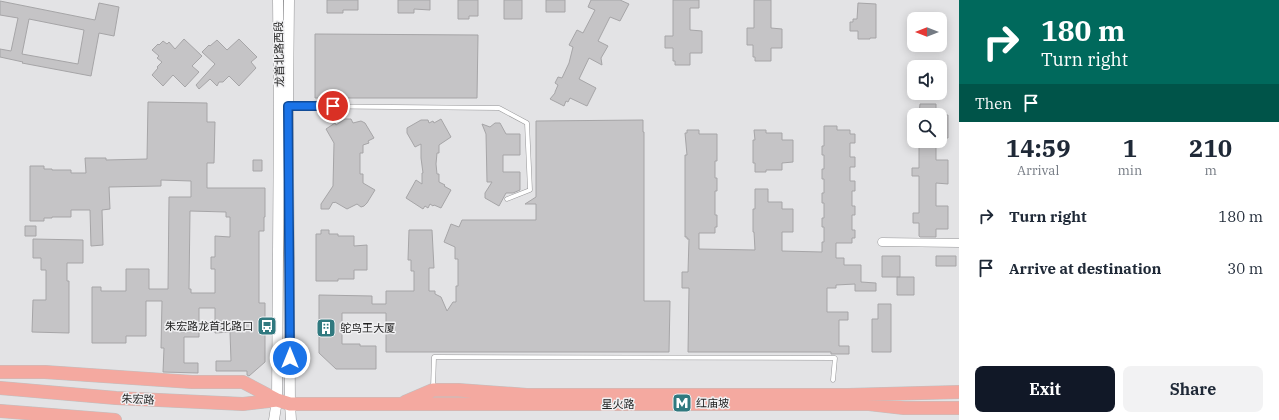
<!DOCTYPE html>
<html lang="en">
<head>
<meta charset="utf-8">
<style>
	body { margin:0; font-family:"IBM Plex Serif","Noto Sans SC",serif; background:#f2f2f3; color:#1f2937; height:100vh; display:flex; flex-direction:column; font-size:15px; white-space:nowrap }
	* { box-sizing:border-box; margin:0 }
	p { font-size:13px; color:#747a83 }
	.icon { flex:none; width:22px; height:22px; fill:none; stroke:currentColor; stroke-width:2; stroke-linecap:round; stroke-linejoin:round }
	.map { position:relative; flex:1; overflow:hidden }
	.panel { display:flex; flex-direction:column; background:#fff; width:320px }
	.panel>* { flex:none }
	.guide { background:#00695c; color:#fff; overflow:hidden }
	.needle { width:26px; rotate:270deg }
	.tools { position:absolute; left:907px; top:12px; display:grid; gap:8px }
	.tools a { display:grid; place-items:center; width:40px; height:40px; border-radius:8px; background:#fff; box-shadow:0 2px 10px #0003; font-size:20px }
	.pin { position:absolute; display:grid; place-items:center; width:34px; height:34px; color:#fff; margin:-17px; border:2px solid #fff; border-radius:50%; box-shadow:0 1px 4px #0007 }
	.me { position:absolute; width:44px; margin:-22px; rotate:0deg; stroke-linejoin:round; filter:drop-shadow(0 0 3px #0008) }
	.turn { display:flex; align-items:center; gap:14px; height:84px; padding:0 16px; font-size:18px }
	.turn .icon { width:52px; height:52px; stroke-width:2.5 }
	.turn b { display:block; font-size:28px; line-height:34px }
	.then { display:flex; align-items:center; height:38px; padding:0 16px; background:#0003; gap:8px; font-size:15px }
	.eta { display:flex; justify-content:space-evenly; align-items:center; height:68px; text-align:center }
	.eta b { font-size:24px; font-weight:700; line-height:28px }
	.button { display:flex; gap:8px; margin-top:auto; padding:8px 16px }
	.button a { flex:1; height:46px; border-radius:8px; background:#111827; color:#fff; font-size:16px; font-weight:700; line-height:46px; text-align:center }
	.button a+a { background:#f2f2f3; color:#1f2937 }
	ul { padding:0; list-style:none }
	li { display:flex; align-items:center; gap:12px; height:52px; padding:0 16px }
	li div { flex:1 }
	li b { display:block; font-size:15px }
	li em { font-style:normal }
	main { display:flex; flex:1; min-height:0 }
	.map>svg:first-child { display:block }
	.building { fill:#c5c4c6; stroke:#a6a5a7; fill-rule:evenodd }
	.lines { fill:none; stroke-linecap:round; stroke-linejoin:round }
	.service-casing { stroke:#969698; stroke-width:5 }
	.minor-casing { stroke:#969698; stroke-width:9 }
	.tertiary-casing { stroke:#969698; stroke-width:11 }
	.primary-casing { stroke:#c0c0c0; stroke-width:14 }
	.service { stroke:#fff; stroke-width:4 }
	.minor { stroke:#fff; stroke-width:8 }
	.tertiary { stroke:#fff; stroke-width:10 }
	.primary { stroke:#f4a9a0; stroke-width:13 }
	.route-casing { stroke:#114b97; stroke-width:10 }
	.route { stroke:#1a73e8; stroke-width:7 }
	.labels { text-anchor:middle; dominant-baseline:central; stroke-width:3; stroke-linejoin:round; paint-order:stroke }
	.street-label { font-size:11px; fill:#1f1f1f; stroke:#f0f0f2 }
	.poi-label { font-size:11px; fill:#1f1f1f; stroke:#f0f0f2; text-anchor:start }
</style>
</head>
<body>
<main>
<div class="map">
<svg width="959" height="420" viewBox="0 0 959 420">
	<rect width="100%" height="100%" fill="#e3e3e5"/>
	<path class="building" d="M 327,0 L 358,0 L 358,10 L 343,10 L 343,13 L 327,13 Z
		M 398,0 L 430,0 L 430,10 L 414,9 L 414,13 L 398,13 Z
		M 458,0 L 478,0 L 478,16 L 469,16 L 469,19 L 458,19 Z
		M 504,0 L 522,0 L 522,19 L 504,19 Z
		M 546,0 L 565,0 L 565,12 L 546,12 Z
		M 591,0 L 620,0 L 629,4 L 620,21 L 610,17 L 598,41 L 608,46 L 601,58 L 602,65 L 589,58 L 579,79 L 596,88 L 587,106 L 570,98 L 568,102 L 566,101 L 564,106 L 550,99 L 555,93 L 555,92 L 558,85 L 555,83 L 558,77 L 562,78 L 569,63 L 573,47 L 569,45 L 577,30 L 583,33 L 595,10 L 588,7 Z
		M 673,0 L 699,0 L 699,8 L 690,8 L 690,30 L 702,31 L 702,53 L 690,53 L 690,65 L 675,65 L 675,61 L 673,61 L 673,48 L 665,48 L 665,36 L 673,36 Z
		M 754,0 L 771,0 L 771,28 L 782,29 L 782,48 L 771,48 L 771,61 L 755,61 L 755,57 L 753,57 L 753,45 L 747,45 L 747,28 L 754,28 Z
		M 0,1 L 95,20 L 99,3 L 119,7 L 114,36 L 99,33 L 91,76 L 22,63 L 23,62 L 0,57 L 0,49 L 11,51 L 18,18 L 0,15 ZM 29,19 L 84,30 L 78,64 L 22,54 Z
		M 858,3 L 876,4 L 876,38 L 870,38 L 870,39 L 858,39 L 858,31 L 850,31 L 850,22 L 853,22 L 853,19 L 857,19 Z
		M 315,34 L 478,35 L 477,98 L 315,98 Z
		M 184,39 L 202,56 L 192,66 L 199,72 L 185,87 L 173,75 L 163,86 L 152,75 L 158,68 L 157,67 L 162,62 L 157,58 L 159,56 L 152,50 L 158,44 L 159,45 L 163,41 L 167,44 L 169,42 L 175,49 Z
		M 239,39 L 257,57 L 251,62 L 256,68 L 239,86 L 229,76 L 223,82 L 219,82 L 217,86 L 210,79 L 199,89 L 196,85 L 215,64 L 202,52 L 209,45 L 210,46 L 217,40 L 227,50 Z
		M 148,102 L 207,103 L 207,122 L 215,122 L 214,163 L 207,163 L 207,188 L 265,188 L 265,217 L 264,217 L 264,231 L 259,231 L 259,303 L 265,303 L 265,362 L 249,376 L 247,375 L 247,371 L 216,371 L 216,361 L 231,361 L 230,332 L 215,333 L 215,308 L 199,308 L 199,337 L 184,337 L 184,363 L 198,363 L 198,373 L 163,372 L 164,348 L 161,348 L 162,301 L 146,301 L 146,336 L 126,336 L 126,343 L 92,343 L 92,287 L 101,287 L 101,291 L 126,291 L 126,269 L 149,269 L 149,289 L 168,289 L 169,197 L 191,197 L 191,181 L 161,180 L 161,186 L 109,187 L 110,209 L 102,210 L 103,245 L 91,246 L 90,210 L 71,210 L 71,217 L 52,217 L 52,218 L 44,218 L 44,221 L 30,221 L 30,166 L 44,166 L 44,169 L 52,169 L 52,170 L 71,170 L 71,173 L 86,173 L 85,158 L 106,158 L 106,160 L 147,159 ZM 190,211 L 226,212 L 226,217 L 230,217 L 230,237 L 215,236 L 215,257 L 211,257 L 211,269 L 215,269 L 215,293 L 191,293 L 191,289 L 189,289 Z
		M 920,104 L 936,104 L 936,115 L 919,115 Z
		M 940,115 L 948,115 L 948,138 L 940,138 Z
		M 345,119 L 351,119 L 353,123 L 361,121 L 365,123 L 374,138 L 368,141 L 369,143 L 363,145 L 363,153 L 360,153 L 360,174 L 363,174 L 363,183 L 375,190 L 367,203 L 364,206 L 361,207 L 357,204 L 347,209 L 335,202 L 334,203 L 333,202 L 329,209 L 321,209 L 321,204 L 333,186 L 334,143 L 326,129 L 335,123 L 336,125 Z
		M 441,119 L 451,137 L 439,145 L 439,153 L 437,153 L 436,164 L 437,174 L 439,174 L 439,182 L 445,185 L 444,186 L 451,190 L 441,208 L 434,205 L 433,206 L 430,204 L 428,208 L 425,206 L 423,209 L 406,198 L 416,180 L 422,184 L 422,173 L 423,173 L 421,158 L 421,144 L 415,147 L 407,133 L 407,128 L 421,120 L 428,120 L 429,123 L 433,121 L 434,123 Z
		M 643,120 L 643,132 L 644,132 L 644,301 L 670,301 L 669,352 L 386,352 L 386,313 L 342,313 L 342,344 L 360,344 L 360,346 L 376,346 L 376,369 L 336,369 L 319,353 L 319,295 L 372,296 L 372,304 L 386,304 L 386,291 L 414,291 L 414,271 L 411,271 L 411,260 L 408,260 L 409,230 L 432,230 L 434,268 L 429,268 L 429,291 L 435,291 L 435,294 L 441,297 L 447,311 L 453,302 L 456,302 L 456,286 L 458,286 L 458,259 L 455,259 L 455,247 L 444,242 L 451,224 L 459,227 L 462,220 L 536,220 L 536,204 L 525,204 L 536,197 L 536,121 Z
		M 495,123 L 500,123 L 506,134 L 520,134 L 520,155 L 503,155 L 503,172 L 520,172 L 520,190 L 513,193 L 506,193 L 499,206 L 485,198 L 485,193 L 492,182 L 487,182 L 486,134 L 482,124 L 490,127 Z
		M 824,126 L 837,126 L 837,130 L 850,130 L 850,134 L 855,134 L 855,143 L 850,143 L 850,157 L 855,157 L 855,167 L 850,167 L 850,181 L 855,181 L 855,191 L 852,191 L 852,206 L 855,206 L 855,215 L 852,215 L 852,230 L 855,230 L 855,238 L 852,238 L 852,243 L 836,243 L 836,258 L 844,258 L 844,265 L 861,265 L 861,282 L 876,283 L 876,291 L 855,291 L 855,284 L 836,285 L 836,288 L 827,288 L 827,312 L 848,312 L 848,320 L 839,320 L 839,346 L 849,346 L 849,354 L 831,354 L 831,352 L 688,352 L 689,288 L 682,288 L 682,272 L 688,272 L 689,239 L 687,239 L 687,237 L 685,237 L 685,155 L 687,155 L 685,133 L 687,133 L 687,130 L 699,130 L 699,134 L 717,134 L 717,161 L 715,161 L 715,178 L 717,178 L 717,191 L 715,191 L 715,215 L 717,215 L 717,227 L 715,227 L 715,233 L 699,233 L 699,249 L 755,250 L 754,232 L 753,232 L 753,209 L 755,209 L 755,189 L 768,189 L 768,202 L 782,202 L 782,209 L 793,209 L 793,232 L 782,232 L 782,251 L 822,252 L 822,242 L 824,242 L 824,227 L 822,227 L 822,218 L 824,218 L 824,203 L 822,203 L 822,193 L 824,193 L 824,179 L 822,179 L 822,169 L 824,169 L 824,155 L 822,155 L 822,146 L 824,146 Z
		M 754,130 L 766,130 L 766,133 L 782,133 L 782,140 L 793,140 L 793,162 L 782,163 L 782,170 L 766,170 L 766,172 L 755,172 L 755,163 L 753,163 L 753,140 L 755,140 Z
		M 919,141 L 936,141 L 936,160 L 948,160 L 948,184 L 936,183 L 936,206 L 948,206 L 948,229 L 936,229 L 936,237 L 920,237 L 919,236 L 919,223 L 913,223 L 913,213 L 919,213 L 919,176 L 912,176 L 912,168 L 919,168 Z
		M 253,160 L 262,160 L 262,171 L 253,171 Z
		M 25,226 L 36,226 L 36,236 L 25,236 Z
		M 321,230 L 329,230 L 329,234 L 338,234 L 338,236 L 354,236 L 354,246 L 367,245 L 367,270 L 354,270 L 354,279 L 338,279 L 338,281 L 316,281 L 316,234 L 321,234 Z
		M 33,239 L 83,240 L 83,263 L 67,263 L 67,281 L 69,281 L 69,333 L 32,332 L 33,300 L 46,300 L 46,270 L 41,270 L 41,258 L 33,258 Z
		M 882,256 L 900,256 L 900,277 L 882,277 Z
		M 936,256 L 956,256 L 956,266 L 936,266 Z
		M 897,277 L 914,277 L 914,295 L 897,295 Z
		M 878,304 L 891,304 L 891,352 L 872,352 L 872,319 L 878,319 Z"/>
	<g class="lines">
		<g class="service-casing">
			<path id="service" d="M 288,106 L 499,108 L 527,123 L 530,190 L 507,199
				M 433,388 L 434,357 L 835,358 L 833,380"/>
		</g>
		<g class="minor-casing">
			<path id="minor" d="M 882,242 L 959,243"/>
		</g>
		<g class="tertiary-casing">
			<path id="tertiary" d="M 289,0 L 288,106 L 290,404 L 291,420
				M 274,420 L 277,400 L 279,107 L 278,0"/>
		</g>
		<g class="primary-casing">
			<path id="primary" d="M 0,372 L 45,372 L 192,382 L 243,382 L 277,400 L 290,404 L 869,404 L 904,408 L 959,408
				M 0,388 L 116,398 L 243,404 L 277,400
				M 405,402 L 433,390 L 458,390 L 527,395 L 848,395 L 959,392
				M 0,411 L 115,420"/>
		</g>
		<use href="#service" class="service"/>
		<use href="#minor" class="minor"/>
		<use href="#tertiary" class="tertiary"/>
		<use href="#primary" class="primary"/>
	</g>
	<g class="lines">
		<g class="route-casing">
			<path id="route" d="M 290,358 L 288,106 L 333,106"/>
		</g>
		<use href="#route" class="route"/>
	</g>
	<defs>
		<g id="bus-square" transform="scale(1)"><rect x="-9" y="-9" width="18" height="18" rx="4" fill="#30797f" stroke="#f0f0f2"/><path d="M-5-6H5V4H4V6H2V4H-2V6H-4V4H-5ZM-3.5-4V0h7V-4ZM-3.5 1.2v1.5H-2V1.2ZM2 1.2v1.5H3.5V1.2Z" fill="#fff"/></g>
		<g id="building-square" transform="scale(1)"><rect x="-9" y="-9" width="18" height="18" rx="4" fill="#30797f" stroke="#f0f0f2"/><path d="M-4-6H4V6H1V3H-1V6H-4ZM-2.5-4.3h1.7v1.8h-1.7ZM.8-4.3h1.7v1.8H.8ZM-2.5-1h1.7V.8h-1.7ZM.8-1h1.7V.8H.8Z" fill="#fff"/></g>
		<g id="metro-square" transform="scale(1)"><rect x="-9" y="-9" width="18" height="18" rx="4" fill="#30797f" stroke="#f0f0f2"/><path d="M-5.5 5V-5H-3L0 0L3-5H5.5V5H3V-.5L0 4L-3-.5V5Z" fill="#fff"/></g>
	</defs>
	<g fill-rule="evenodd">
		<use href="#bus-square" x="267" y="326"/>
		<use href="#building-square" x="326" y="328"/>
		<use href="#metro-square" x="682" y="403"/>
	</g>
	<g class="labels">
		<g class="street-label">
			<text transform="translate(279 54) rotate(-91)">龙首北路西段</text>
			<text transform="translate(138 399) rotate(3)">朱宏路</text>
			<text x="618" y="404">星火路</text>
		</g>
		<g class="poi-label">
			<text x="253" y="326" text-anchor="end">朱宏路龙首北路口</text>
			<text x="340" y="328">鸵鸟王大厦</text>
			<text x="696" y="403">红庙坡</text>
		</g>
	</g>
</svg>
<div class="tools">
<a><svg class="needle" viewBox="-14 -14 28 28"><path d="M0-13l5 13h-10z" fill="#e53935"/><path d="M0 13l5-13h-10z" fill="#747a83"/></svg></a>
<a><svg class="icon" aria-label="sound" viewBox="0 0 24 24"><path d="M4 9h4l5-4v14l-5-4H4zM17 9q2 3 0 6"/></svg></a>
<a><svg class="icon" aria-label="search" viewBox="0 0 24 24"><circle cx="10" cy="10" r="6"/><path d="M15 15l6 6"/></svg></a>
</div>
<div class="pin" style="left:333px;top:106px;background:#d93025"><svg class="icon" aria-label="arrive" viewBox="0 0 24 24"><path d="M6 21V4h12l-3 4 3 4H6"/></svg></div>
<svg class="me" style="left:290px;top:358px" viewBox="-20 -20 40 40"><circle r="17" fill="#1a73e8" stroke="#fff" stroke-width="3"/><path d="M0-11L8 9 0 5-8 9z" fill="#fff"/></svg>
</div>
<section class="panel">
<div class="guide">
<div class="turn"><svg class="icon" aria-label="right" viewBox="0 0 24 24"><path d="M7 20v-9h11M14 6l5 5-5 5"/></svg><div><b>180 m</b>Turn right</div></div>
<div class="then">Then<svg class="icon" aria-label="arrive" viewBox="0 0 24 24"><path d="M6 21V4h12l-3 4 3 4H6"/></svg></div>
</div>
<div class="eta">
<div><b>14:59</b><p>Arrival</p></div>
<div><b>1</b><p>min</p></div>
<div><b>210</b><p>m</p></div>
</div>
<ul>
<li><svg class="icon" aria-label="right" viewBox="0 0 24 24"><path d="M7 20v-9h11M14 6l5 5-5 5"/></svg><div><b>Turn right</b></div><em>180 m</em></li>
<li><svg class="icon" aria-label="arrive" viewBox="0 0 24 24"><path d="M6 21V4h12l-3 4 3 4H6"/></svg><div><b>Arrive at destination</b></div><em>30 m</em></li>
</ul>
<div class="button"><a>Exit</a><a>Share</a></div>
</section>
</main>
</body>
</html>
